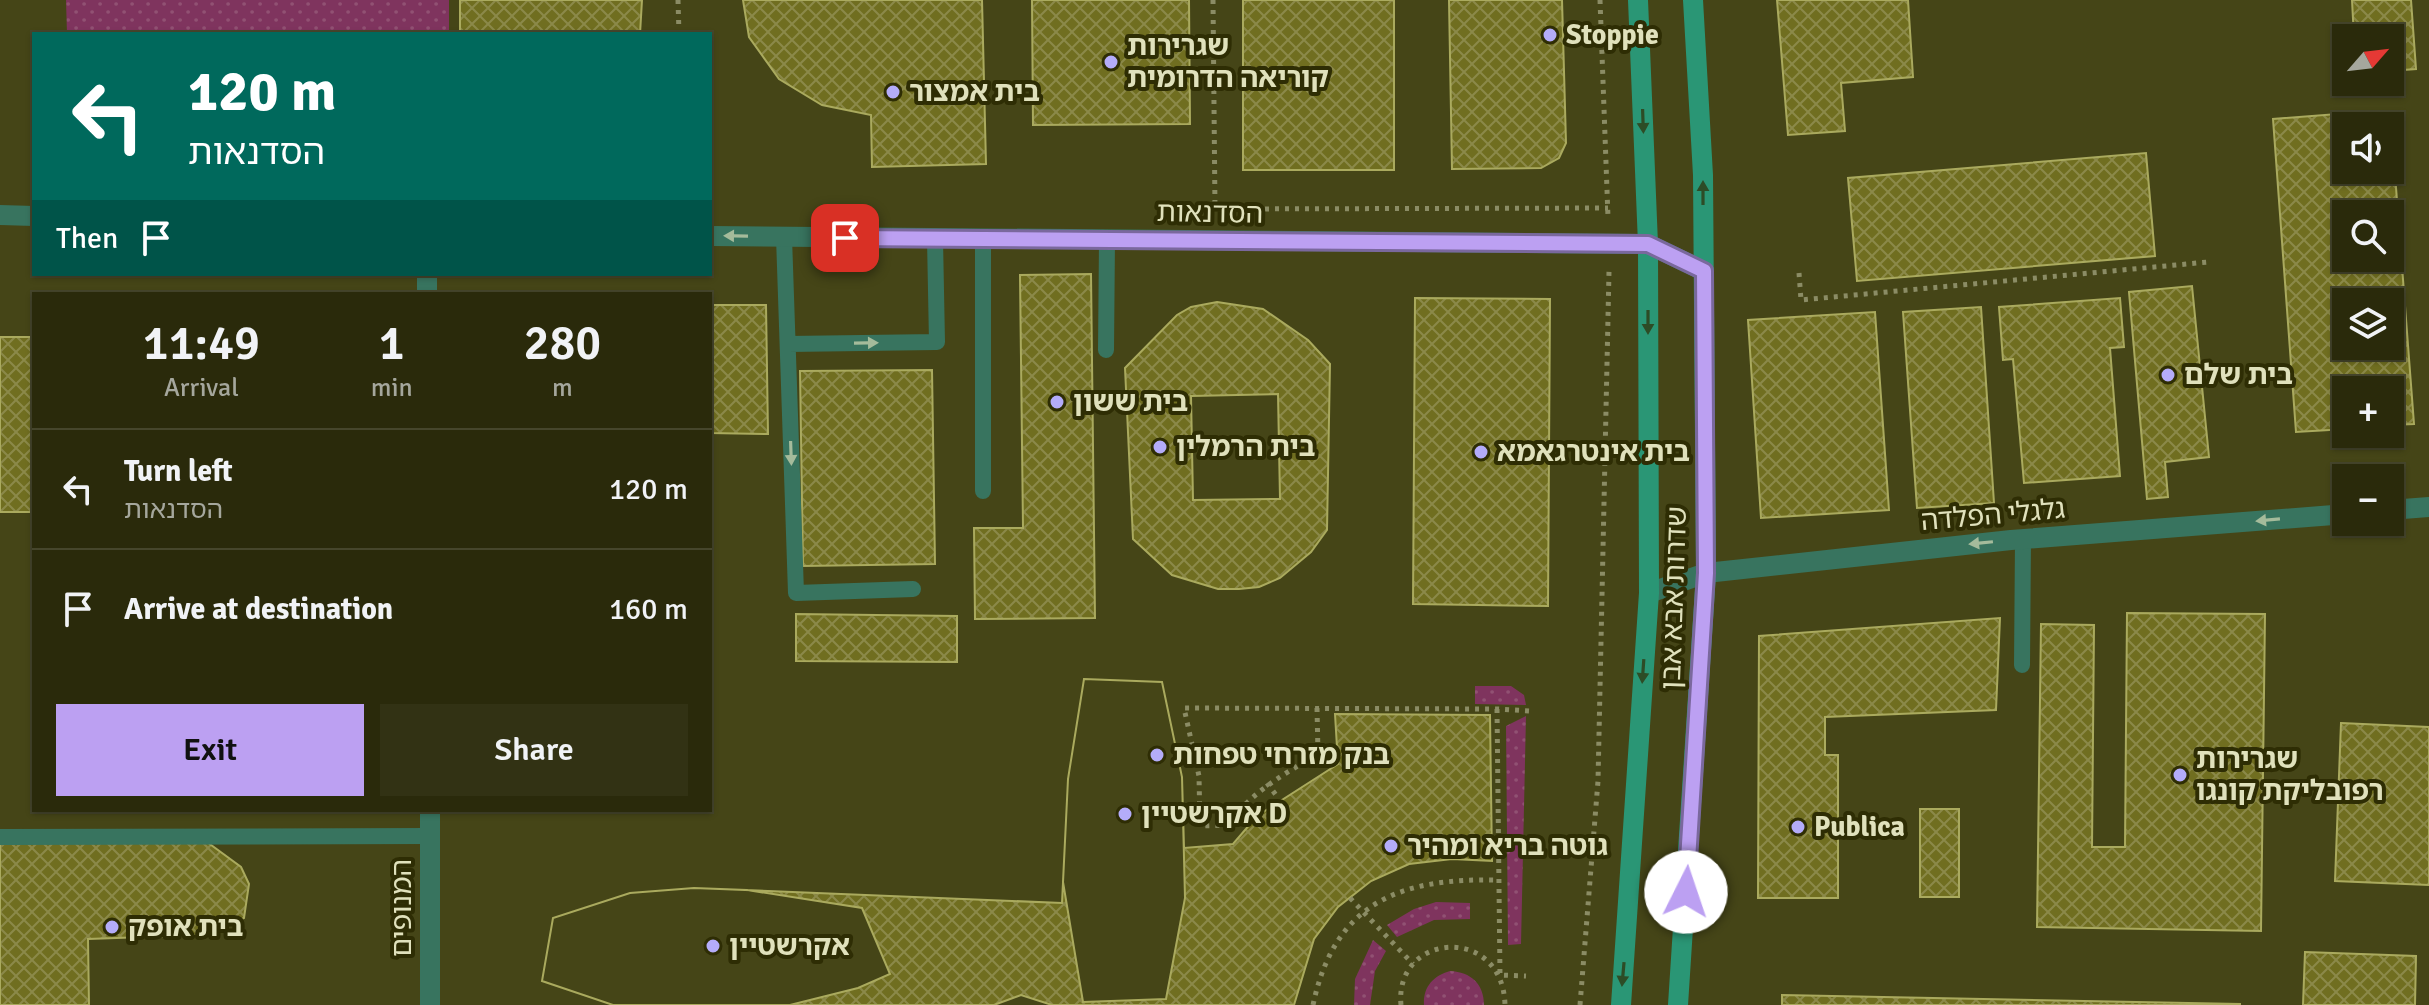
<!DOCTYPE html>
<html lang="en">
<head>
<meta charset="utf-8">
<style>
	body { margin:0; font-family:Signika,"Noto Sans Hebrew",sans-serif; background:#323214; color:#f1f3f6; height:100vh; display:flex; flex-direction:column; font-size:30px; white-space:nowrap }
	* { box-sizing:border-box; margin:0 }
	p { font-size:26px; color:#a5a79d }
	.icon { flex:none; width:44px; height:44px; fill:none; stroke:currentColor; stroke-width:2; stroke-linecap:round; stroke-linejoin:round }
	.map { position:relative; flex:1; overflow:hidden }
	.panel { position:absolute; left:32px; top:292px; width:680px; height:520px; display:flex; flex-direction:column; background:#2a2a0b; border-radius:0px; box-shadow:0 2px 6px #0004,0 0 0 2px #46462c }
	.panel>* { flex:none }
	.top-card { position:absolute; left:32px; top:32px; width:680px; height:244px; border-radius:0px; box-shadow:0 2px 6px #0004,0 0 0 2px #46462c; background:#00695c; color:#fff; overflow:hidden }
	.needle { width:52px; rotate:62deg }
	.tools { position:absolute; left:2332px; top:24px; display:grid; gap:16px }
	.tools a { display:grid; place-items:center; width:72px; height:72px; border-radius:0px; background:#2a2a0b; box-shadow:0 2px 6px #0004,0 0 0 2px #46462c; font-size:40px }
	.pin { position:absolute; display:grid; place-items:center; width:68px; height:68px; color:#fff; margin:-34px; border-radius:16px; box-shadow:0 4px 12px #0006 }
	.me { position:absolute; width:88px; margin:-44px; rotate:4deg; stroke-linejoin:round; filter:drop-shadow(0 0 6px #0008) }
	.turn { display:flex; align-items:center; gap:28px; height:168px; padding:0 24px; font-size:36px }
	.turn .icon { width:104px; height:104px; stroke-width:2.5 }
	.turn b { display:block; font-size:56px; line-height:68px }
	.then { display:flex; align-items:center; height:76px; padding:0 24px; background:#0003; gap:16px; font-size:30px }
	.eta { display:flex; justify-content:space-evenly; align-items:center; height:136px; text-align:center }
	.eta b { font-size:48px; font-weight:600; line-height:56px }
	.primary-button { display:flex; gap:16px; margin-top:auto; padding:16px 24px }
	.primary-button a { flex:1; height:92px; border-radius:0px; background:#bca0f2; color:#111; font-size:32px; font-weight:600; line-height:92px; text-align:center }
	.primary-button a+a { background:#323214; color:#f1f3f6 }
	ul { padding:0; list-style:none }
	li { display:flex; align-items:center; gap:24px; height:120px; padding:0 24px; border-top:2px solid #46462c }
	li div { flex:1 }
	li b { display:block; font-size:30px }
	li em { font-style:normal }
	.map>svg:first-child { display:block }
	.built { fill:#454517; fill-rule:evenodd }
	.park { fill:url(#park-dots) }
	.building { fill:url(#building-cross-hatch); stroke:#aaaa5e; stroke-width:2; fill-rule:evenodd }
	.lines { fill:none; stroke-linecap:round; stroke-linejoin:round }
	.path { stroke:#8b8c65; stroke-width:5; stroke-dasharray:4 6; stroke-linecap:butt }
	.service { stroke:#38745f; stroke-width:16 }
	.minor { stroke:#38745f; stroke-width:20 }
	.secondary { stroke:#2a9675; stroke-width:20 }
	.oneway { fill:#2d4c26 }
	.oneway2 { fill:#a5bb9b }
	.route-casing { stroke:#7a689d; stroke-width:20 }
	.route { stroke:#bca0f2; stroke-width:14 }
	.poi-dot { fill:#b4acf9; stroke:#2e2d04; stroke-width:3 }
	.labels { text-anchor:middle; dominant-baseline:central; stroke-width:8; stroke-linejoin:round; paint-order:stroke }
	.poi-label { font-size:28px; font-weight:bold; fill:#e0e1bc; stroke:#2e2d04; text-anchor:start }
	.street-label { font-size:28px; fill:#e0e1bc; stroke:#2e2d04 }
</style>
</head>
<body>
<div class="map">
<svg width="2429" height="1005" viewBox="0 0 2429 1005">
	<defs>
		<pattern id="park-dots" width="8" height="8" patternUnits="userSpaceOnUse" patternTransform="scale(2)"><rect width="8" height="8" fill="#7f345e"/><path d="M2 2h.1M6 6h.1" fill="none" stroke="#915173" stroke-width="1.8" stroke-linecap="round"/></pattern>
		<pattern id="building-cross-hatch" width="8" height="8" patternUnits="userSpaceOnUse" patternTransform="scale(2)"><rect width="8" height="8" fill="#706e20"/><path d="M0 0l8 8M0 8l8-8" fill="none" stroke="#8b8949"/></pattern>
	</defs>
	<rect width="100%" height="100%" fill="#38380f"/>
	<path class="built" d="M 0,0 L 2429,0 L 2429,1005 L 0,1005 ZM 34,34 L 710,34 L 710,274 L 34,274 ZM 2346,38 L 2390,38 L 2390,82 L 2346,82 ZM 2346,126 L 2390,126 L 2390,170 L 2346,170 ZM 2346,214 L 2390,214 L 2390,258 L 2346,258 ZM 34,294 L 710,294 L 710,810 L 34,810 ZM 2346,302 L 2390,302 L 2390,346 L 2346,346 ZM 2346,390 L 2390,390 L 2390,434 L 2346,434 ZM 2346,478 L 2390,478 L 2390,522 L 2346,522 Z"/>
	<path class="park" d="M 66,0 L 449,0 L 449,34 L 67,34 Z
		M 1475,686 L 1511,686 L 1524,695 L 1526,705 L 1475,704 Z
		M 1526,716 L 1521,944 L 1508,945 L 1506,726 Z
		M 1436,902 L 1470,903 L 1470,919 L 1434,920 L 1397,937 L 1387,925 L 1414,909 Z
		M 1373,940 L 1386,951 L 1375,971 L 1370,1005 L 1354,1005 L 1355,979 Z
		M 1450,971 C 1471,972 1484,984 1484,1005 L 1424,1005 C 1423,987 1433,976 1450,971 Z"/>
	<path class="building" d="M 460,0 L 642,0 L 640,34 L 460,34 Z
		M 743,0 L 982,0 L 986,164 L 872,167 L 871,115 L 822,105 L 779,79 L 749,37 Z
		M 1032,0 L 1189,0 L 1190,124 L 1033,125 Z
		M 1243,0 L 1394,0 L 1394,170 L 1243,170 Z
		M 1449,0 L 1562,0 L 1566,143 L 1559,158 L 1541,168 L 1452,169 Z
		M 1777,0 L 1908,0 L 1913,77 L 1841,83 L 1845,131 L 1788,135 Z
		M 2352,0 L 2411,0 L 2416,69 L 2390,71 L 2390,38 L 2354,38 Z
		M 2337,114 L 2340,151 L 2346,151 L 2346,170 L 2390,170 L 2390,148 L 2393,148 L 2414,424 L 2390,425 L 2390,390 L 2346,390 L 2346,429 L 2296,432 L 2273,119 ZM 2346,214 L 2390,214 L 2390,258 L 2346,258 ZM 2346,302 L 2390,302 L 2390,346 L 2346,346 Z
		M 2146,153 L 2155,256 L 1857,281 L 1848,178 Z
		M 1091,274 L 1095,618 L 975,619 L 974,528 L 1023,528 L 1020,275 Z
		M 2192,286 L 2209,457 L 2165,462 L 2168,497 L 2147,499 L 2129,292 Z
		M 1415,298 L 1550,299 L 1548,606 L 1413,604 Z
		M 2120,298 L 2124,347 L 2110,348 L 2120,476 L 2024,483 L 2013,359 L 2003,360 L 1999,307 Z
		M 1217,302 L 1263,309 L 1308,340 L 1330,364 L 1327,530 L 1311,552 L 1280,578 L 1259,587 L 1239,589 L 1218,589 L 1172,575 L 1133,539 L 1125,368 L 1177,315 L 1191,307 ZM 1278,394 L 1280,499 L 1193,500 L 1191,396 Z
		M 710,305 L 766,305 L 768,434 L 710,433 Z
		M 1981,307 L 1994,503 L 1917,508 L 1903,312 Z
		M 1875,312 L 1889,510 L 1761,518 L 1748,320 Z
		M 0,337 L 34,337 L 34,512 L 0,512 Z
		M 932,370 L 935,564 L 803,566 L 800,371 Z
		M 2127,613 L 2265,614 L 2261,931 L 2037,927 L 2041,624 L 2094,625 L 2092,847 L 2125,847 Z
		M 796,614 L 957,616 L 957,662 L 796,661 Z
		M 2000,618 L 1996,710 L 1825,717 L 1825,755 L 1838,755 L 1838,898 L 1758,898 L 1759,636 Z
		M 1084,679 L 1162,682 L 1182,777 L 1184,848 L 1233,844 L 1257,816 L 1338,764 L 1335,714 L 1490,715 L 1492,861 L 1452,859 L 1409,864 L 1371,881 L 1338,907 L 1314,939 L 1294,1005 L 1052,1005 L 1021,995 L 994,1005 L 613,1005 L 542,981 L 553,918 L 630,893 L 694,888 L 1062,903 L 1068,779 Z
		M 1084,679 L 1162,682 L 1182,777 L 1185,898 L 1166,999 L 1083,1002 L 1063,882 L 1068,779 Z
		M 2341,723 L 2429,727 L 2429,885 L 2335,881 Z
		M 1920,809 L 1959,809 L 1959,897 L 1920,897 Z
		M 0,842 L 207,842 L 241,867 L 249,884 L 244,918 L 202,935 L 88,939 L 89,1005 L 0,1005 Z
		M 694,888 L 747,890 L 862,908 L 890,974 L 858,988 L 790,1005 L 613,1005 L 542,981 L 553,918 L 630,893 Z
		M 2305,952 L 2416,956 L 2415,1005 L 2303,1005 Z
		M 1782,995 L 2240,1004 L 2240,1005 L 1782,1005 Z"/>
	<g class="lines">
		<path class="path" d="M 678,0 L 679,34
			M 1213,0 L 1215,209
			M 1600,0 L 1608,217
			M 1225,209 L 1608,208
			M 1799,273 L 1801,300 L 2208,262
			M 1317,708 L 1318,754 C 1282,775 1252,792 1227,825 L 1200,826 L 1199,776 L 1184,708 L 1497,709 L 1531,711
			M 1497,709 L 1500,975 L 1526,976
			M 1267,783 L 1279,799
			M 1350,898 L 1413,964
			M 1313,1005 C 1335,901 1401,878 1498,880
			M 1401,1005 C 1394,932 1503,924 1505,1005
			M 1580,1005 L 1598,781 L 1609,271"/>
		<path class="service" d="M 784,237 L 796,593 L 913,589
			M 788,344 L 937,342 L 935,239
			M 1106,350 L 1107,240
			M 983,491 L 983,239
			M 2022,665 L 2023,539
			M 0,837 L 430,836"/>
		<path class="minor" d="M 0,215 L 34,216
			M 710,236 L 1648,244 L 1704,271
			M 427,274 L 427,294
			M 2390,510 L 2429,507
			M 1649,593 L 1706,573 L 2011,540 L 2346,514
			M 430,810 L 430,1005"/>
		<path class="secondary" d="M 1621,1005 L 1649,593 L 1648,244 L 1638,0
			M 1678,1005 L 1706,573 L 1703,175 L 1693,0"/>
	</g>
	<defs><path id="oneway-solid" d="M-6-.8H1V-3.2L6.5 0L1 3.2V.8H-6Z" transform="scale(2)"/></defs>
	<g class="oneway">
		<use href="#oneway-solid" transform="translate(1643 121) rotate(88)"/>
		<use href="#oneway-solid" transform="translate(1703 193) rotate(-90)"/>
		<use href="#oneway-solid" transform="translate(1648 322) rotate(90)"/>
		<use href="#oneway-solid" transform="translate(1643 671) rotate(94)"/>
		<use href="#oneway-solid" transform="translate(1623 974) rotate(95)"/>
	</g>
	<g class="oneway2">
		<use href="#oneway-solid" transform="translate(736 236) rotate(-179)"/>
		<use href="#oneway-solid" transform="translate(866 343) rotate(-1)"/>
		<use href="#oneway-solid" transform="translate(791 453) rotate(88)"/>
		<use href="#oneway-solid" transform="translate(2268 520) rotate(175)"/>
		<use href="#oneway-solid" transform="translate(1981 543) rotate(174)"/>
	</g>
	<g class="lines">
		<g class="route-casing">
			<path id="route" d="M 845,238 L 1648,244 L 1704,271 L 1706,573 L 1686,892"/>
		</g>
		<use href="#route" class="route"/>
	</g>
	<g class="poi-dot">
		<circle cx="1550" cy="35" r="8"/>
		<circle cx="1111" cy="62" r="8"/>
		<circle cx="893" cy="92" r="8"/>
		<circle cx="2168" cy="375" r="8"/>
		<circle cx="1057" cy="402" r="8"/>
		<circle cx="1160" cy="447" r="8"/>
		<circle cx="1481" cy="452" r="8"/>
		<circle cx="1157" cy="755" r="8"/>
		<circle cx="2180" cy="775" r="8"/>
		<circle cx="1125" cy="814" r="8"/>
		<circle cx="1798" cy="827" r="8"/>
		<circle cx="1391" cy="846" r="8"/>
		<circle cx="112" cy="927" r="8"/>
		<circle cx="713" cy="946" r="8"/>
	</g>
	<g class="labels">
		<g class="poi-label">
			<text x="1566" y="35">Stoppie</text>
			<text x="1127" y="46">שגרירות<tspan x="1127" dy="32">קוריאה הדרומית</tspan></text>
			<text x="909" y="92">בית אמצור</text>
			<text x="2184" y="375">בית שלם</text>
			<text x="1073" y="402">בית ששון</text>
			<text x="1176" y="447">בית הרמלין</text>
			<text x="1497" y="452">בית אינטרגאמא</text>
			<text x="1173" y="755">בנק מזרחי טפחות</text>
			<text x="2196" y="759">שגרירות<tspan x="2196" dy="32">רפובליקת קונגו</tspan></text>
			<text x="1141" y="814">אקרשטיין D</text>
			<text x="1814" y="827">Publica</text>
			<text x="1407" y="846">גוטה בריא ומהיר</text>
			<text x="128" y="927">בית אופק</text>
			<text x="729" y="946">אקרשטיין</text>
		</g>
		<g class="street-label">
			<text transform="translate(1210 213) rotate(1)">הסדנאות</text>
			<text transform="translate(1993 515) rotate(-5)">גלגלי הפלדה</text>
			<text transform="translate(1674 598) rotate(-88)">שדרות אבא אבן</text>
			<text transform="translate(402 908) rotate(-90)">המנופים</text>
		</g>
	</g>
</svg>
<div class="tools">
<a><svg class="needle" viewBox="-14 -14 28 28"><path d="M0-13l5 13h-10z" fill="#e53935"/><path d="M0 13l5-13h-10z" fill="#a5a79d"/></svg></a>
<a><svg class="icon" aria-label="sound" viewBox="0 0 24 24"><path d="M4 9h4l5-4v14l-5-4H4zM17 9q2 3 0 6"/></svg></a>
<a><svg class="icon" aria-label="search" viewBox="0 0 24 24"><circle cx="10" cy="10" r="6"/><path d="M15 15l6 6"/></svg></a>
<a><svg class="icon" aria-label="layers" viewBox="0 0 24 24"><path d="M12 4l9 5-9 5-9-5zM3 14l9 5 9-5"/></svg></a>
<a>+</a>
<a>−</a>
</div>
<div class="pin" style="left:845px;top:238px;background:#d93025"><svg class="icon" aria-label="arrive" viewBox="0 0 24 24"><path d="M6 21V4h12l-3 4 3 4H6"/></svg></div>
<svg class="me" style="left:1686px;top:892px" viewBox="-20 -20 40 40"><circle r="19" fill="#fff"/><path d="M0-13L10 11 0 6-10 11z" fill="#bca0f2"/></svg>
<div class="top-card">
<div class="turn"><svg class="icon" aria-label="left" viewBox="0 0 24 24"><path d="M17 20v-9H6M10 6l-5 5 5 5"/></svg><div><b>120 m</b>הסדנאות</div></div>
<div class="then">Then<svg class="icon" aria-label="arrive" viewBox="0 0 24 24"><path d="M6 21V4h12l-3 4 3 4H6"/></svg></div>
</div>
<section class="panel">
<div class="eta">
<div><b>11:49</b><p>Arrival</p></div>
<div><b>1</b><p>min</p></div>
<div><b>280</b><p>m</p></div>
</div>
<ul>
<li><svg class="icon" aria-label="left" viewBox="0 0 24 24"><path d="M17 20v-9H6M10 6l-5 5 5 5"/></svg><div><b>Turn left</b><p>הסדנאות</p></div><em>120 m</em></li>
<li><svg class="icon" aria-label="arrive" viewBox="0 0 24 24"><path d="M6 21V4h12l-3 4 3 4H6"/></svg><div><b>Arrive at destination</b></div><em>160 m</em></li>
</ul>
<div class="primary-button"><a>Exit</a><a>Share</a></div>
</section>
</div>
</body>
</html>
